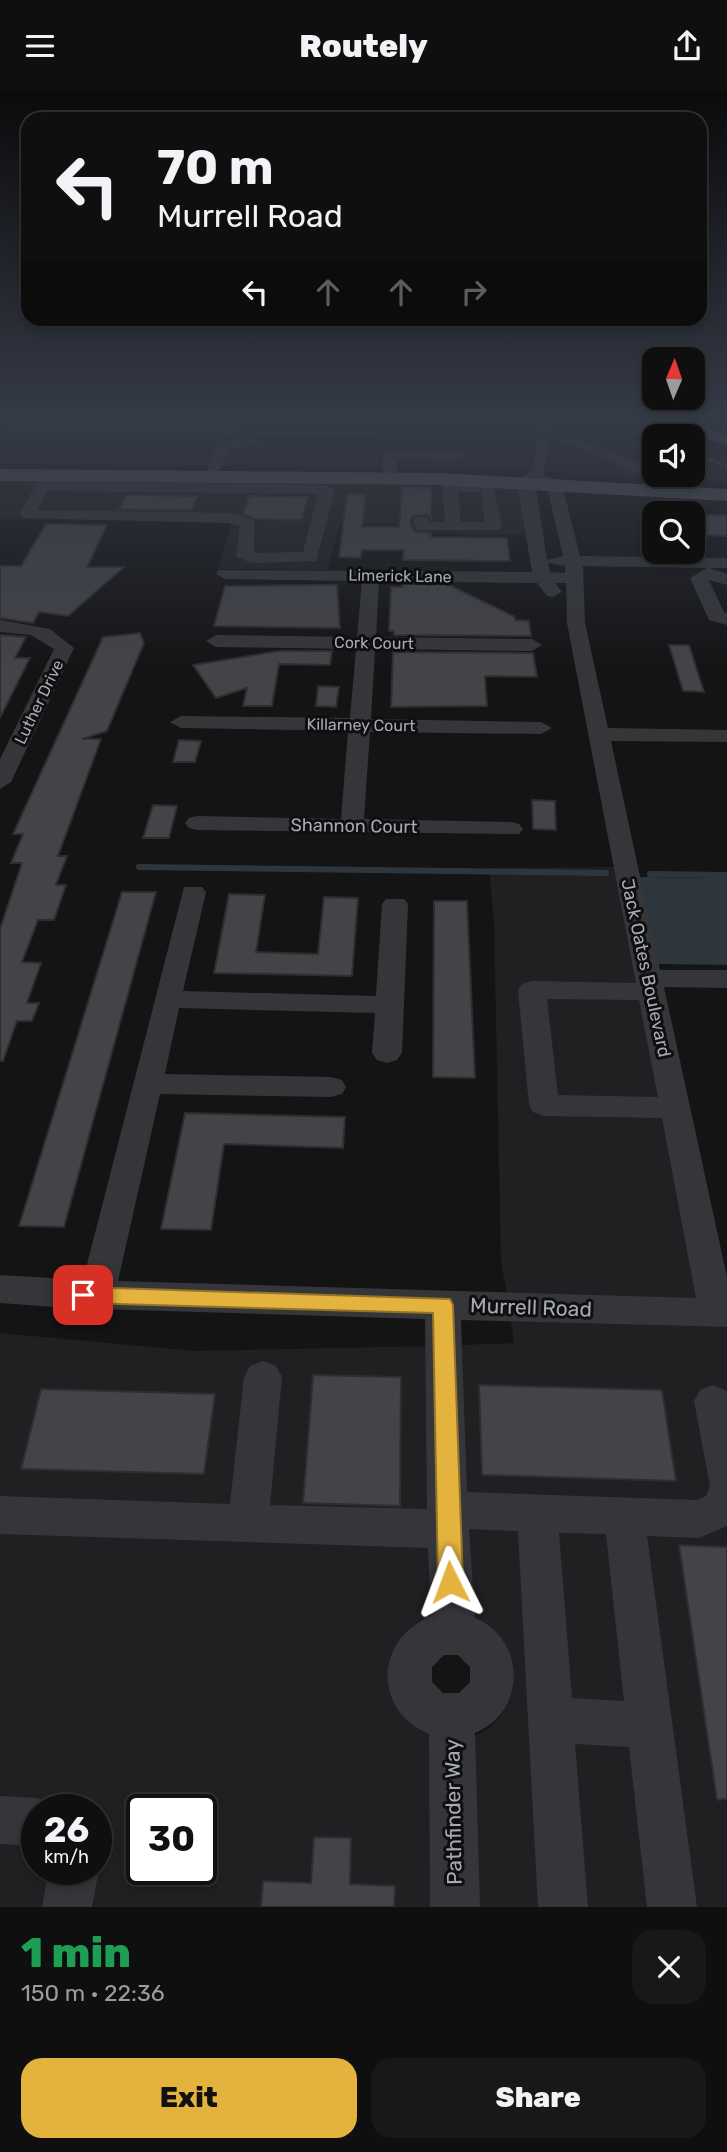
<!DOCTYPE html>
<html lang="en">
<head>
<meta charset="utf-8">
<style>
	body { margin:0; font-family:Rubik,sans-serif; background:#181819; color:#f1f3f6; height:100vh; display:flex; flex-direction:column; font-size:26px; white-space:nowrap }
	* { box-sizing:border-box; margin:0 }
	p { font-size:23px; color:#9b9c9f }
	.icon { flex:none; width:38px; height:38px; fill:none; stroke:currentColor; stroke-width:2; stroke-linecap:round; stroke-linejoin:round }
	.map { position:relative; height:1816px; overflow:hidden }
	.sheet { display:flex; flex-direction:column; background:#0f0f10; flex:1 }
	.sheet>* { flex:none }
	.banner { position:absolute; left:21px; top:21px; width:686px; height:214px; border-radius:21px; box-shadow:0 4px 10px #0003,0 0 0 2px #2f2f30; background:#0f0f10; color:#f1f3f6; overflow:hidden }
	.needle { width:46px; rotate:2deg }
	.controls { position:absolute; left:642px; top:256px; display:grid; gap:14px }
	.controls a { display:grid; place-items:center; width:63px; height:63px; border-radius:14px; background:#0f0f10; box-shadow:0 4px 10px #0003,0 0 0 2px #2f2f30; font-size:35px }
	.speed { position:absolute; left:21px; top:1703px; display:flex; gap:14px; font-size:35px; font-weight:700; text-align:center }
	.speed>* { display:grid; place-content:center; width:91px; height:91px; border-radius:50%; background:#0f0f10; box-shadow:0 4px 10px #0003,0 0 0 2px #2f2f30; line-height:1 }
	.speed small { font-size:18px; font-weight:400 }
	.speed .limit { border:4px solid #111; border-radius:10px; background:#fff; color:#111 }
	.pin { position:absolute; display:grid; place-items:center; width:60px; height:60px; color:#fff; margin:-30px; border-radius:14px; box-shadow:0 4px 10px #0006 }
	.me { position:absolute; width:77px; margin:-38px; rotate:357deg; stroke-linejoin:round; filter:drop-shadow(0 0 5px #0008) }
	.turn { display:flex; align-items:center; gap:24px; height:147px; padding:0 21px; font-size:32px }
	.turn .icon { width:91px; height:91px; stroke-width:2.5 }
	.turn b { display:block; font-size:49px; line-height:60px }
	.lanes { display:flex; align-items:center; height:66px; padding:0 21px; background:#0003; justify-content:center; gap:35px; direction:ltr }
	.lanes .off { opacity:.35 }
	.round { display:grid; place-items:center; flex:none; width:74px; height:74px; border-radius:21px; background:#181819 }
	.summary { display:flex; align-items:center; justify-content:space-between; height:119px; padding:0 21px }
	h1 { font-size:42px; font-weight:800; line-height:52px; color:#1e9e55 }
	.action { display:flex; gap:14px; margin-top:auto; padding:14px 21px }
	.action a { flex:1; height:80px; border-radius:21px; background:#e4b33d; color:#111; font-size:28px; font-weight:800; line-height:80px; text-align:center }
	.action a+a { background:#181819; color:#f1f3f6 }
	header { display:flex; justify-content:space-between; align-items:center; height:91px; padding:0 21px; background:#0f0f10; font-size:32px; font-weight:800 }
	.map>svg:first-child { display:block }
	.built { fill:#202022; fill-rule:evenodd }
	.water { fill:#2e363d }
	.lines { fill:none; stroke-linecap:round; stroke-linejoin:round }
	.stream { stroke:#2e363d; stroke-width:6 }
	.building { fill:#434448; stroke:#2e2e31; stroke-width:2 }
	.minor { fill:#35363a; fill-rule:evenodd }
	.major { fill:#515259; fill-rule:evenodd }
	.rail { stroke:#4c4d53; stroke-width:2.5; stroke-dasharray:5 3.5; stroke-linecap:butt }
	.route { fill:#e4b33d; stroke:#947428; stroke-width:2 }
	.labels { text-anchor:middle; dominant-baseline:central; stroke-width:6; stroke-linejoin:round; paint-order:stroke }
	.far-street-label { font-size:16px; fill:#a6aab5; stroke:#0f0f10 }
	.street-label { font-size:18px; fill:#a6aab5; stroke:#0f0f10 }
	.near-street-label { font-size:21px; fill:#a6aab5; stroke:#0f0f10 }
</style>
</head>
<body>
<header><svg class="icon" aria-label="menu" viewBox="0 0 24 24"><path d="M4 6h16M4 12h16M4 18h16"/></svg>Routely<svg class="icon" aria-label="share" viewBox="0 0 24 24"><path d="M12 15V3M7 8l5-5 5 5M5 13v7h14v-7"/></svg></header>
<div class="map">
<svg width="727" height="1816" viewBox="0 0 727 1816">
	<rect width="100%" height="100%" fill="#141415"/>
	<path class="built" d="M 0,325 L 503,325 L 538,339 L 533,380 L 0,372 Z
		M 517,325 L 616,325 L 671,345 L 654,345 L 654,380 Z
		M 550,344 L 648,384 L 653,389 L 546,381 Z
		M 693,353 L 727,365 L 727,391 L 667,390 L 661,383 L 693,383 Z
		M 0,388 L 520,396 L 528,444 L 402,442 L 402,433 L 340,433 L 327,479 L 218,478 L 232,430 L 0,428 Z
		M 615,776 L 699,1208 L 507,1203 L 501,1171 L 494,831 L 489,777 Z
		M 511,1230 L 727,1236 L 727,1816 L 477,1816 L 472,1646 L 488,1638 L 502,1623 L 510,1603 L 470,1526 L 459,1254 L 514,1252 Z
		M 0,1242 L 195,1260 L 428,1255 L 434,1524 L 417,1531 L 403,1544 L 393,1562 L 403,1622 L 418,1637 L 433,1645 L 434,1816 L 0,1816 ZM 37,1718 L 96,1718 L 96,1778 L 37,1778 ZM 142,1718 L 201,1718 L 201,1778 L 142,1778 Z"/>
	<path class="water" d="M 638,786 L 727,787 L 727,874 L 657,873 Z"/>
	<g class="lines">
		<path class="stream" d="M 139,776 L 606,782
			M 650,783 L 727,784"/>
	</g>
	<path class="building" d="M 402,396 L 432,397 L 431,428 L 427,423 L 413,425 L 410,430 L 414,441 L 431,442 L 431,446 L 507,447 L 510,470 L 403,469 L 404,459 L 362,459 L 361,467 L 339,466 L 347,403 L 366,403 L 362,436 L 399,436 Z
		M 126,404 L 198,405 L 192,419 L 119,418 Z
		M 249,405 L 308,406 L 302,429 L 256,428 L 243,423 Z
		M 693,424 L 727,424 L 727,445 L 693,444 Z
		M 46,433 L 107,434 L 87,476 L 124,476 L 68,525 L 39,521 L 33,532 L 0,527 L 0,475 L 21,475 Z
		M 402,493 L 447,493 L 515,526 L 515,529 L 529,530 L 531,545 L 394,544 L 394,540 L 389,540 L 391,496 L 402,496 Z
		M 314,494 L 337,494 L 340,537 L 214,535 L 225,495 Z
		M 140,542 L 144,552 L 107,640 L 82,648 L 101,648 L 58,765 L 67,765 L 56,794 L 66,794 L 54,829 L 38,829 L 22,871 L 41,872 L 27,912 L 39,912 L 32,930 L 17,930 L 3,970 L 0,970 L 0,838 L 22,772 L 11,772 L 23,743 L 13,743 L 103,546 Z
		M 0,544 L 26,546 L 15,567 L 30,567 L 0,627 Z
		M 669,554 L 689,554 L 704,601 L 683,600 Z
		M 279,560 L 332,560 L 330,574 L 279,573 L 272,615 L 243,615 L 247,597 L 216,607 L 193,574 Z
		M 393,561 L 533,562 L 537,586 L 485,585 L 487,615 L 391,616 Z
		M 318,595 L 339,596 L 336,616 L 316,615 Z
		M 179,649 L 201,650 L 195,671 L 173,671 Z
		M 532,709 L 555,710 L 556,739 L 533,738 Z
		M 153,714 L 177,715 L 169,747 L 143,747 Z
		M 122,801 L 156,801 L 64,1136 L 19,1135 Z
		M 229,803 L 265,804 L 256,861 L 283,862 L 318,863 L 324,806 L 358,807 L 352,885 L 214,882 Z
		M 434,810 L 467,810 L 475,987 L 433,986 Z
		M 185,1022 L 345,1026 L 343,1057 L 224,1053 L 211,1139 L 161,1138 Z
		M 313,1284 L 401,1286 L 400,1415 L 303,1412 Z
		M 479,1294 L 662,1299 L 676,1390 L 482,1384 Z
		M 41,1298 L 215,1303 L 204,1383 L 21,1378 Z
		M 679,1454 L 727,1456 L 727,1708 L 717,1709 Z
		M 314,1746 L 351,1747 L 350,1793 L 395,1795 L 394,1816 L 261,1816 L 263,1790 L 311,1792 Z"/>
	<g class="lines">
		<path class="minor" d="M 443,325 L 522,325 L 654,378 L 654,383 L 662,383 L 674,401 L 671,404 L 661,404 L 649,386 L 550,346 L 544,384 L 562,393 L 580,465 L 727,467 L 727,477 L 709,477 L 727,483 L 727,494 L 709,489 L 724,521 L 727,522 L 727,534 L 709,529 L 690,487 L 707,477 L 583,475 L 585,532 L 608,637 L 727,639 L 727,651 L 611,650 L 660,879 L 727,879 L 727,897 L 664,896 L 727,1186 L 727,1236 L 461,1229 L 467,1401 L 697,1409 L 706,1405 L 710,1395 L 694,1310 L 700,1299 L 713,1294 L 727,1300 L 727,1435 L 699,1447 L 647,1445 L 697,1816 L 647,1816 L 629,1656 L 575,1653 L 588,1816 L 538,1816 L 518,1440 L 469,1438 L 475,1527 C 526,1548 527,1621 475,1642 L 480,1816 L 430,1816 L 429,1643 C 372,1619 375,1548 431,1525 L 428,1457 L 0,1443 L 0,1405 L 230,1413 L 244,1286 L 250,1275 L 263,1270 L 276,1275 L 282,1286 L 270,1414 L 427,1418 L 425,1228 L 68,1217 L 0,1212 L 0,1184 L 83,1189 L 184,796 L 202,796 L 206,801 L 183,900 L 376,905 L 382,813 L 386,808 L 404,808 L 408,813 L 402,962 L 397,969 L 387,972 L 377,969 L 372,962 L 375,922 L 179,917 L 165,983 L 331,986 L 342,989 L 346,996 L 342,1003 L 331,1006 L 160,1003 L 118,1190 L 696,1207 L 662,1027 L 544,1025 L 533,1021 L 529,1014 L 518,899 L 522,893 L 532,890 L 636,892 L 567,532 L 566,492 L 555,492 L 562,501 L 553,506 L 547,505 L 537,492 L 379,490 L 376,546 L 532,548 L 542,554 L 532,560 L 375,558 L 371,628 L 541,631 L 552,637 L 541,643 L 370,641 L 364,728 L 511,731 L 519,733 L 523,738 L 519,743 L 197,739 L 189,737 L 185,732 L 189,727 L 197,725 L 341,728 L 348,640 L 181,637 L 170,631 L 181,625 L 350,627 L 356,558 L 216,556 L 206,550 L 216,544 L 357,546 L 362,490 L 225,488 L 216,483 L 219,479 L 532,481 L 517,391 L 533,378 L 537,341 L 504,326 L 466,334 ZM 535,391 L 547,396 L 563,465 L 547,469 ZM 548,472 L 565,475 L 565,482 L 550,481 ZM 547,908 L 639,909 L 658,1006 L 558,1004 ZM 559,1442 L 606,1443 L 624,1610 L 572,1607 ZM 444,1564 L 458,1564 L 470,1576 L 470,1591 L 459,1602 L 443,1602 L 432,1591 L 432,1576 Z
			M 0,331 L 370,338 L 377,342 L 370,346 L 0,339 Z
			M 254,347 L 261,351 L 259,354 L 229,358 L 219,381 L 209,381 L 207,378 L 218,351 Z
			M 390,360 L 459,361 L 466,365 L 459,369 L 397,368 L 397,380 L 390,384 L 383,380 L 383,364 Z
			M 49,379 L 57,384 L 53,391 L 327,394 L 335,399 L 316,470 L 251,472 L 236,465 L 240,435 L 229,432 L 23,427 L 20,421 L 44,381 ZM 48,400 L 318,403 L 303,461 L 254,462 L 254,429 L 229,422 L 37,419 Z
			M 449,383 L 454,385 L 457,392 L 493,394 L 502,436 L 500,439 L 416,439 L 413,429 L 415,426 L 427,426 L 429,431 L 445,431 L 441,388 ZM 458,401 L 481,401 L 485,431 L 461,431 Z
			M 0,529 L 50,538 L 74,557 L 11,691 L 0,698 L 0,668 L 54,558 L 31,544 L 0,541 Z
			M 0,1705 L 37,1707 L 54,1714 L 56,1718 L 37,1718 L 37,1755 L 0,1753 Z
			M 96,1772 L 99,1778 L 92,1816 L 42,1816 L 49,1778 L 96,1778 Z"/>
		<path class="major" d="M 650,325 L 676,325 L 727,343 L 727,355 L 653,329 Z
			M 0,378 L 440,382 L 727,398 L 727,410 L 440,394 L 0,390 Z"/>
		<path class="rail" d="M 584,325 L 654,351
			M 693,363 L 727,375"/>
	</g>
	<linearGradient id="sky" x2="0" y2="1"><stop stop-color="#0b0b0c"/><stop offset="0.56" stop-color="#343a46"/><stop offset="1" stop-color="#343a46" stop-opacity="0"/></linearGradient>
	<rect width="727" height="579" fill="url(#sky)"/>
	<path class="route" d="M 83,1196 L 450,1208 L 453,1214 L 463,1491 L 459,1499 L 450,1502 L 442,1499 L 438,1491 L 433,1222 L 83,1212 L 75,1209 L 73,1204 L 75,1198 Z"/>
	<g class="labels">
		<g class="far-street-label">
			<text transform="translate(400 485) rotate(1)">Limerick Lane</text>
			<text transform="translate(374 552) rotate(1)">Cork Court</text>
			<text transform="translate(39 611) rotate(-64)">Luther Drive</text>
			<text transform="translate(361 634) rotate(1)">Killarney Court</text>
		</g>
		<g class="street-label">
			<text transform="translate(354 735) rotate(1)">Shannon Court</text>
			<text transform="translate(646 877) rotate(78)">Jack Oates Boulevard</text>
		</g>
		<g class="near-street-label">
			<text transform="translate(531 1216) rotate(2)">Murrell Road</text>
			<text transform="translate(453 1721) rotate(-91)">Pathfinder Way</text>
		</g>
	</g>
</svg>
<div class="controls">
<a><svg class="needle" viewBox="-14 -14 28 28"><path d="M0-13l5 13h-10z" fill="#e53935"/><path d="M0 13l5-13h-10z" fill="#9b9c9f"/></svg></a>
<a><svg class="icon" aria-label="sound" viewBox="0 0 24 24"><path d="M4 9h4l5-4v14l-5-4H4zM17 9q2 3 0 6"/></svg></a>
<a><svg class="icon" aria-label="search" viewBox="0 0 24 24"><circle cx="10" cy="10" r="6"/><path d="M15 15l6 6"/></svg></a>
</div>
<div class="speed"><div>26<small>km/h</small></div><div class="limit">30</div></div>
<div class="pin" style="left:83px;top:1204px;background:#d93025"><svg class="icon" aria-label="arrive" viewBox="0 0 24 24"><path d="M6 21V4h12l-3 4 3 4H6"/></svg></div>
<svg class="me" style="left:450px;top:1491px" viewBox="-20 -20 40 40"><path d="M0-17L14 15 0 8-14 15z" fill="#e4b33d" stroke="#fff" stroke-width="4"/></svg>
<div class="banner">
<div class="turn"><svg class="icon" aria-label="left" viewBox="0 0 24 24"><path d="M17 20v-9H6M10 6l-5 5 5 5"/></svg><div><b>70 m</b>Murrell Road</div></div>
<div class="lanes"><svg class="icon" aria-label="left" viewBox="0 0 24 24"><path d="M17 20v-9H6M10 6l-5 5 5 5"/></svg><svg class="icon off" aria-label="ahead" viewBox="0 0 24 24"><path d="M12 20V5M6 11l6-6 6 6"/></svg><svg class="icon off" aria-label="ahead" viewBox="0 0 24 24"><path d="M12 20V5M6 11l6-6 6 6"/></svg><svg class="icon off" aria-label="right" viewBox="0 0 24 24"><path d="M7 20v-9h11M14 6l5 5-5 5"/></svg></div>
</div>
</div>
<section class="sheet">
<div class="summary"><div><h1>1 min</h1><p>150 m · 22:36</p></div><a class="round"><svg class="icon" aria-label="close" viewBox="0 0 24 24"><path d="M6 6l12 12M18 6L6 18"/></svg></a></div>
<div class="action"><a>Exit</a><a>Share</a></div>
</section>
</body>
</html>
